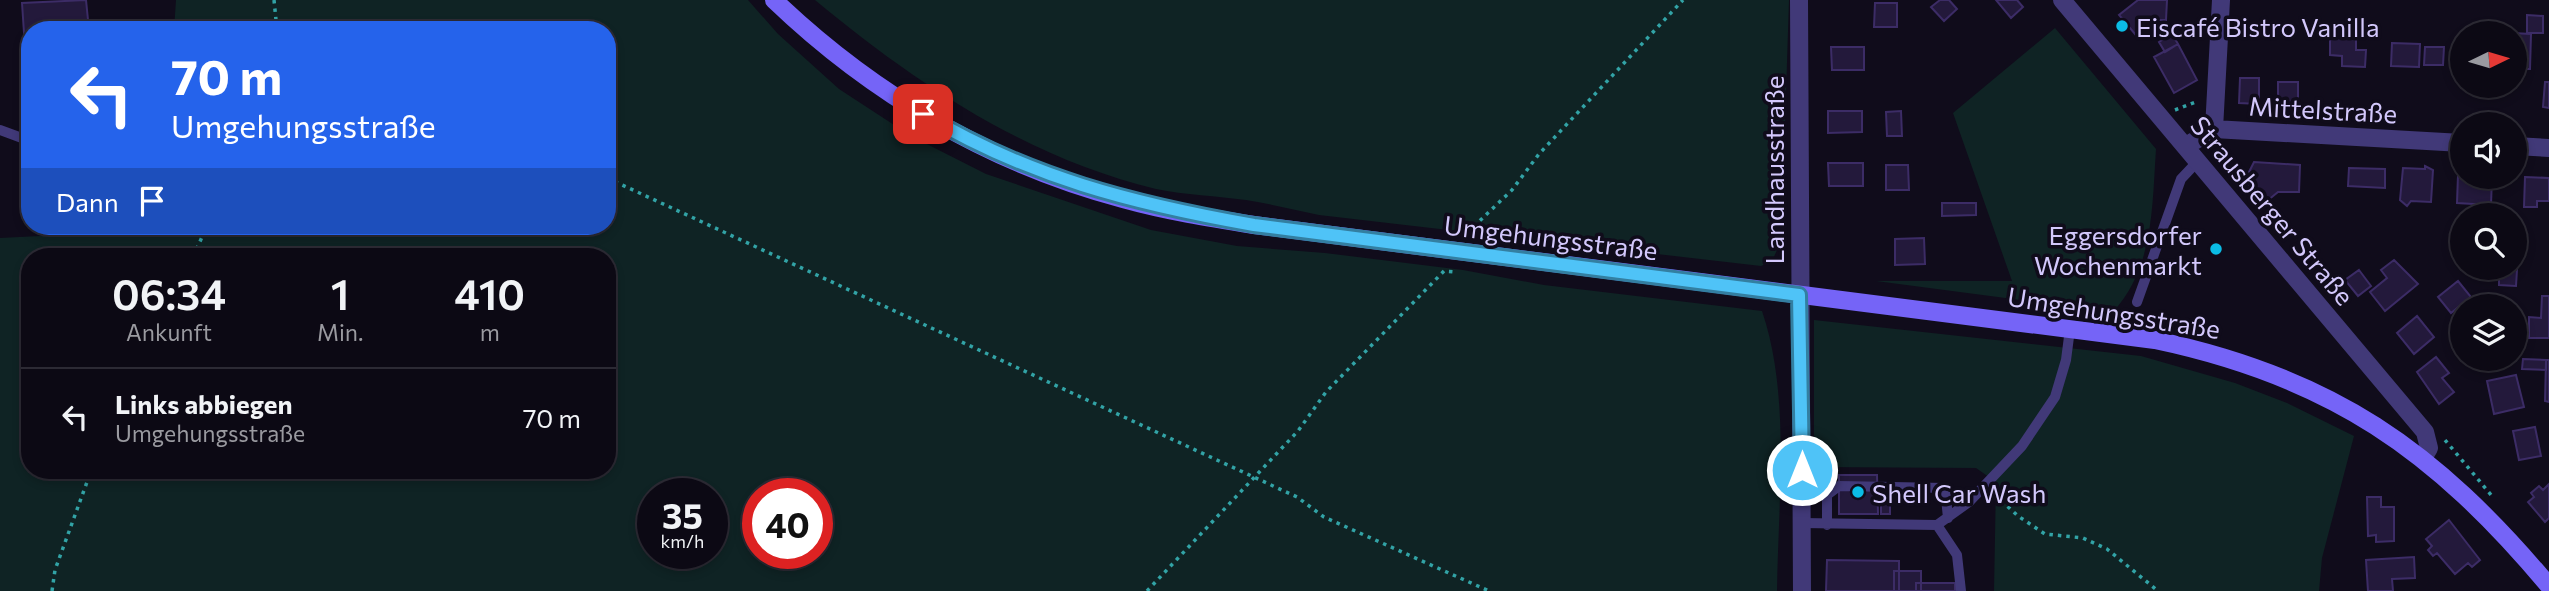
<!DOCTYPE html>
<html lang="de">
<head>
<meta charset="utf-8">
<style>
	body { margin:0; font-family:Commissioner,sans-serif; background:#15121d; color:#f1f3f6; height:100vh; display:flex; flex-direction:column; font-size:26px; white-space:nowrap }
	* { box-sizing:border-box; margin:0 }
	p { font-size:23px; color:#9a9aa0 }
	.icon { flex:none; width:38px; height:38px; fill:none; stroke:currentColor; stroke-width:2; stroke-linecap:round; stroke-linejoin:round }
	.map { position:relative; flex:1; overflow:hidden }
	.sheet { position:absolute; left:21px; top:248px; width:595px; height:231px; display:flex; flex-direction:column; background:#0c0914; border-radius:28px; box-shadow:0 4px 10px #0003,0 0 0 2px #2c2a34 }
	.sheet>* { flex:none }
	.guide { position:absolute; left:21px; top:21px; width:595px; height:214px; border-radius:28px; box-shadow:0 4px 10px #0003,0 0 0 2px #2c2a34; background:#2563eb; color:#fff; overflow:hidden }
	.needle { width:46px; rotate:85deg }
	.tools { position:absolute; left:2450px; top:21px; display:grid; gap:14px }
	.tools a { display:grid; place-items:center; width:77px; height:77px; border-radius:50%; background:#0c0914; box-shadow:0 4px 10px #0003,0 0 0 2px #2c2a34; font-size:35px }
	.speed { position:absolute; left:637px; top:478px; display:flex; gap:14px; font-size:35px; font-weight:700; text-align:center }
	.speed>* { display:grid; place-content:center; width:91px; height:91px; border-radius:50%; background:#0c0914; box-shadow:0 4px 10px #0003,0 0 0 2px #2c2a34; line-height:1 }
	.speed small { font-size:18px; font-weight:400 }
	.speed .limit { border:10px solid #d22; background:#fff; color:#111 }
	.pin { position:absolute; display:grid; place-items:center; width:60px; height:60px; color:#fff; margin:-30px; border-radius:14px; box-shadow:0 4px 10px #0006 }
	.me { position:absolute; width:77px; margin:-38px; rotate:0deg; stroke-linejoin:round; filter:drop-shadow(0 0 5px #0008) }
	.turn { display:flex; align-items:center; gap:24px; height:147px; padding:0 35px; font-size:32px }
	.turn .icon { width:91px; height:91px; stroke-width:2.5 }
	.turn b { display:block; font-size:49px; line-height:60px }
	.then { display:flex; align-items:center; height:66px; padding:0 35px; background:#0003; gap:14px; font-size:26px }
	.eta { display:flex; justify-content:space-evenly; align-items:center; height:119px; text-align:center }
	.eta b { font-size:42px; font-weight:600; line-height:49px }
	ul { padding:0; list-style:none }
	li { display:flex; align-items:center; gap:21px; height:98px; padding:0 35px; border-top:2px solid #2c2a34 }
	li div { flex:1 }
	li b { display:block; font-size:26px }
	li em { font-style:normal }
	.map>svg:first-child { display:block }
	.green { fill:#0f2324; fill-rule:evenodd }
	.building { fill:#23193b; stroke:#3c2c66; stroke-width:2 }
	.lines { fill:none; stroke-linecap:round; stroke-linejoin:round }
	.path { stroke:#32a3a6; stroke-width:3.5; stroke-dasharray:3.5 5; stroke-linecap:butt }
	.service { stroke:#413978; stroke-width:10 }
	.minor { stroke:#413978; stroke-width:18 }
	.tertiary { stroke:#413978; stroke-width:18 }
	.secondary { stroke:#7564f7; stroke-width:18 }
	.route-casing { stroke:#337fa1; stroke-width:18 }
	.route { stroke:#4fc3f7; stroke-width:12 }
	.poi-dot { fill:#0bbce5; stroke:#100c1b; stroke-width:2.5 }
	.labels { text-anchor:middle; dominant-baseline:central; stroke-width:7; stroke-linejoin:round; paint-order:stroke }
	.poi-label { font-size:26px; fill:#d3c8fc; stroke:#100c1b; text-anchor:start }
	.street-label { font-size:26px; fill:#d3c8fc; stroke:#100c1b }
</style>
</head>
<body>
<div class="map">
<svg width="2549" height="591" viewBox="0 0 2549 591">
	<rect width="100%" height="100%" fill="#100c1b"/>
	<path class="green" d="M 176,0 L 748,0 L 778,34 L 839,89 L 911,136 L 986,174 L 1151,230 L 1237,246 L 1325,253 L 1463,270 L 1544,285 L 1762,311 C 1791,396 1778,502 1777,591 L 0,591 L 0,238 L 159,230 L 160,226 L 607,226 L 607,30 L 174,30 ZM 30,257 L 607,257 L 607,471 L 30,471 ZM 653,494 L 712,494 L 712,553 L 653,553 ZM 758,494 L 817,494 L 817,553 L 758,553 Z
		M 815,0 L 1789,0 L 1781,250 L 1777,250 L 1772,261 L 1761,266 L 1319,215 C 1295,210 1271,204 1246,200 C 1217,196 1185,195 1156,189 C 1027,158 915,83 815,0 Z
		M 2055,28 L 2156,149 C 2152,207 2154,267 2113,312 L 1876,281 L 2012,281 L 1953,113 Z
		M 1814,320 L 2141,356 L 2235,383 L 2287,403 L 2354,436 L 2322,558 L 2319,591 L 1994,591 L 1996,482 L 1976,468 L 1814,467 Z"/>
	<path class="building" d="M 86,0 L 89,30 L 30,30 L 28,92 L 22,3 Z
		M 1940,0 L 1949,0 L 1957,9 L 1944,21 L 1931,7 Z
		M 1996,0 L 2017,0 L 2023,7 L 2011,18 Z
		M 2138,0 L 2167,0 L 2166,20 L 2151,20 L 2135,34 L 2119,15 Z
		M 1875,3 L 1897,3 L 1897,27 L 1874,27 Z
		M 2527,15 L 2543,16 L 2543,33 L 2527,33 Z
		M 2348,23 L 2367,23 L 2366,37 L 2356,37 L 2356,50 L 2366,50 L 2365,67 L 2342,66 L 2342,56 L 2330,55 L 2330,32 L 2348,33 Z
		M 2480,23 L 2500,24 L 2499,33 L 2479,33 Z
		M 2461,32 L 2478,32 L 2462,33 L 2462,71 L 2459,71 Z
		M 2512,33 L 2531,34 L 2530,69 L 2522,69 L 2522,72 L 2515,72 L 2515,33 Z
		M 2172,34 L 2178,44 L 2165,52 L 2159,42 Z
		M 2392,43 L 2420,44 L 2419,67 L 2391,66 Z
		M 2178,44 L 2197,80 L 2174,93 L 2154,57 Z
		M 1831,47 L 1864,47 L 1864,70 L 1832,70 Z
		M 2425,47 L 2444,47 L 2443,65 L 2424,65 Z
		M 2240,78 L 2259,78 L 2259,104 L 2239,103 Z
		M 2278,82 L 2298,82 L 2298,106 L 2278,106 Z
		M 2545,82 L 2549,82 L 2549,108 L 2543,107 Z
		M 1828,111 L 1862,111 L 1862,132 L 1828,133 Z
		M 1901,111 L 1902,136 L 1887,136 L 1886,112 Z
		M 2254,162 L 2300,165 L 2299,192 L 2278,192 L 2267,201 L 2260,200 L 2245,180 Z
		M 1828,163 L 1863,163 L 1863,186 L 1829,186 Z
		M 1886,165 L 1908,165 L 1909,190 L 1886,190 Z
		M 2425,166 L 2433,170 L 2431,202 L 2411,201 L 2407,206 L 2400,200 L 2403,168 L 2425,169 Z
		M 2349,168 L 2385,169 L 2385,188 L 2348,186 Z
		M 2458,175 L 2492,177 L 2491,205 L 2457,203 Z
		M 2525,177 L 2549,178 L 2549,201 L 2537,201 L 2537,207 L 2524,207 Z
		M 1942,203 L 1976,203 L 1976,215 L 1942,216 Z
		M 1924,238 L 1925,264 L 1895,265 L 1895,239 Z
		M 2515,254 L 2518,254 L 2516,286 L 2499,285 L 2499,268 L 2515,268 Z
		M 2394,260 L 2418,284 L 2385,311 L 2370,292 L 2387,278 L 2381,270 Z
		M 2359,270 L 2371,286 L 2358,296 L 2345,280 Z
		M 2458,281 L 2471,297 L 2451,313 L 2438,297 Z
		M 2542,296 L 2549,296 L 2549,338 L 2529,338 L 2529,317 L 2541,318 Z
		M 2417,316 L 2434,337 L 2414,354 L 2397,333 Z
		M 2436,357 L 2449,373 L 2442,378 L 2454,392 L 2439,404 L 2417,372 Z
		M 2523,359 L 2546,360 L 2546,370 L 2522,369 Z
		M 2546,360 L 2549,360 L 2549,402 L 2545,401 Z
		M 2516,375 L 2524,407 L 2494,414 L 2487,381 Z
		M 2535,427 L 2541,456 L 2519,460 L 2513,431 Z
		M 1839,475 L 1877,475 L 1878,514 L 1839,514 Z
		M 2549,484 L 2549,518 L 2545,522 L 2528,502 L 2534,497 L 2531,493 L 2539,486 L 2543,490 Z
		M 2367,497 L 2381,497 L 2381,507 L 2394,507 L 2394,541 L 2376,542 L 2376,535 L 2368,536 Z
		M 1881,500 L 1890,500 L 1890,514 L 1881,514 Z
		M 2449,520 L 2480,560 L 2472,567 L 2468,563 L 2455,574 L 2437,553 L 2433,556 L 2428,550 L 2432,546 L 2426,539 Z
		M 2414,557 L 2415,578 L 2392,579 L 2393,591 L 2368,591 L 2366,560 Z
		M 1827,560 L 1899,561 L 1899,591 L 1826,591 Z
		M 1894,571 L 1921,571 L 1921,591 L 1894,591 Z
		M 1916,583 L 1955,583 L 1955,591 L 1916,591 Z"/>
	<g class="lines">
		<path class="path" d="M 274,0 L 277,30
			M 2175,110 L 2198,101
			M 607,178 L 1297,497 L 1324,517 L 1489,591
			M 1459,232 L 1468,232 L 1512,190 L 1539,154 L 1683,0
			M 193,257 L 207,226
			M 2445,440 L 2492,496
			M 1995,495 L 2018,516 L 2045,534 L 2083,538 L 2107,549 L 2158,591
			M 52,591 L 55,570 L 91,471
			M 1147,591 L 1298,431 L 1326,392 L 1444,271 L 1455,272"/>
		<path class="service" d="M 0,130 L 30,141
			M 2137,302 L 2181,179 L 2198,161
			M 1802,523 L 1937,525 L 1969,502 L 2022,446 L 2055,397 L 2066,360 L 2070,329
			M 1827,525 L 1827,495 L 1839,486 L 1945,488 L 1948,518
			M 1937,525 L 1957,555 L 1961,591"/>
		<path class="minor" d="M 2062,0 L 2425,432 L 2429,448 L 2423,458
			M 2214,129 L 2221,0
			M 2186,146 L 2214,129 L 2462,143
			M 2515,146 L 2549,148"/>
		<path class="tertiary" d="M 1799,0 L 1802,591"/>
		<path class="secondary" d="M 774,0 C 872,94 991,164 1123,199 C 1166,211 1210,218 1254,225 L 2155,340 C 2331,377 2435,450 2549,586"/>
	</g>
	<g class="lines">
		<g class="route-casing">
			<path id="route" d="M 923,114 C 1028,177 1134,204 1254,225 L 1799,295 L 1802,470"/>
		</g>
		<use href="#route" class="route"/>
	</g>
	<g class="poi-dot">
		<circle cx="2122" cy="26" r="7"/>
		<circle cx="2216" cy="249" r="7"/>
		<circle cx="1858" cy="492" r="7"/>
	</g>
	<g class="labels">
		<g class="poi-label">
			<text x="2136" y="26">Eiscafé Bistro Vanilla</text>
			<text x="2202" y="234" text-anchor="end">Eggersdorfer<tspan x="2202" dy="30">Wochenmarkt</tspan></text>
			<text x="1872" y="492">Shell Car Wash</text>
		</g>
		<g class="street-label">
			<text transform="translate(2323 109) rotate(3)">Mittelstraße</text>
			<text transform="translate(1773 170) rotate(-90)">Landhausstraße</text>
			<text transform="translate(2273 210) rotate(50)">Strausberger Straße</text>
			<text transform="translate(1551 237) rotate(7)">Umgehungsstraße</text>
			<text transform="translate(2114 312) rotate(9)">Umgehungsstraße</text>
		</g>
	</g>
</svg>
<div class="tools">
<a><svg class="needle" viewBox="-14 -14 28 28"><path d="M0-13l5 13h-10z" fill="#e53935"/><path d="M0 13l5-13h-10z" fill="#9a9aa0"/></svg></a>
<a><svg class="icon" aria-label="sound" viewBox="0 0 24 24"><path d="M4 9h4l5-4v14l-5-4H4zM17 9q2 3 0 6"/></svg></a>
<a><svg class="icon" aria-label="search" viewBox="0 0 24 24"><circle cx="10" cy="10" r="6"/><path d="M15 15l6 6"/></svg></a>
<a><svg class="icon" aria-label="layers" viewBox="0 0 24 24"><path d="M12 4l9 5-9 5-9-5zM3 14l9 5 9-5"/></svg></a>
</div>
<div class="speed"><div>35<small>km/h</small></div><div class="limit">40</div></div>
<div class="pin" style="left:923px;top:114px;background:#d93025"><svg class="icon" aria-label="arrive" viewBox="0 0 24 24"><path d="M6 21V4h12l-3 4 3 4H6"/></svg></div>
<svg class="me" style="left:1802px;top:470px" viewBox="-20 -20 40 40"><circle r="17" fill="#4fc3f7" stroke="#fff" stroke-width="3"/><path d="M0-11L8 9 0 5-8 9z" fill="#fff"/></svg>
<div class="guide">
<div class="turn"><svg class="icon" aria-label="left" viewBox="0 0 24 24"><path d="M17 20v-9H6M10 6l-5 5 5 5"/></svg><div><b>70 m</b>Umgehungsstraße</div></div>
<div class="then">Dann<svg class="icon" aria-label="arrive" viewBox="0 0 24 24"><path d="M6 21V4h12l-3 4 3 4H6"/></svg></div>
</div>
<section class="sheet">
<div class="eta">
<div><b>06:34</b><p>Ankunft</p></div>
<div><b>1</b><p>Min.</p></div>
<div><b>410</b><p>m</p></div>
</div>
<ul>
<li><svg class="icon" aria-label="left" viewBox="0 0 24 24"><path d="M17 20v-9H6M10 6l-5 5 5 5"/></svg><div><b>Links abbiegen</b><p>Umgehungsstraße</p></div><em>70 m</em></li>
</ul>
</section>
</div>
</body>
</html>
